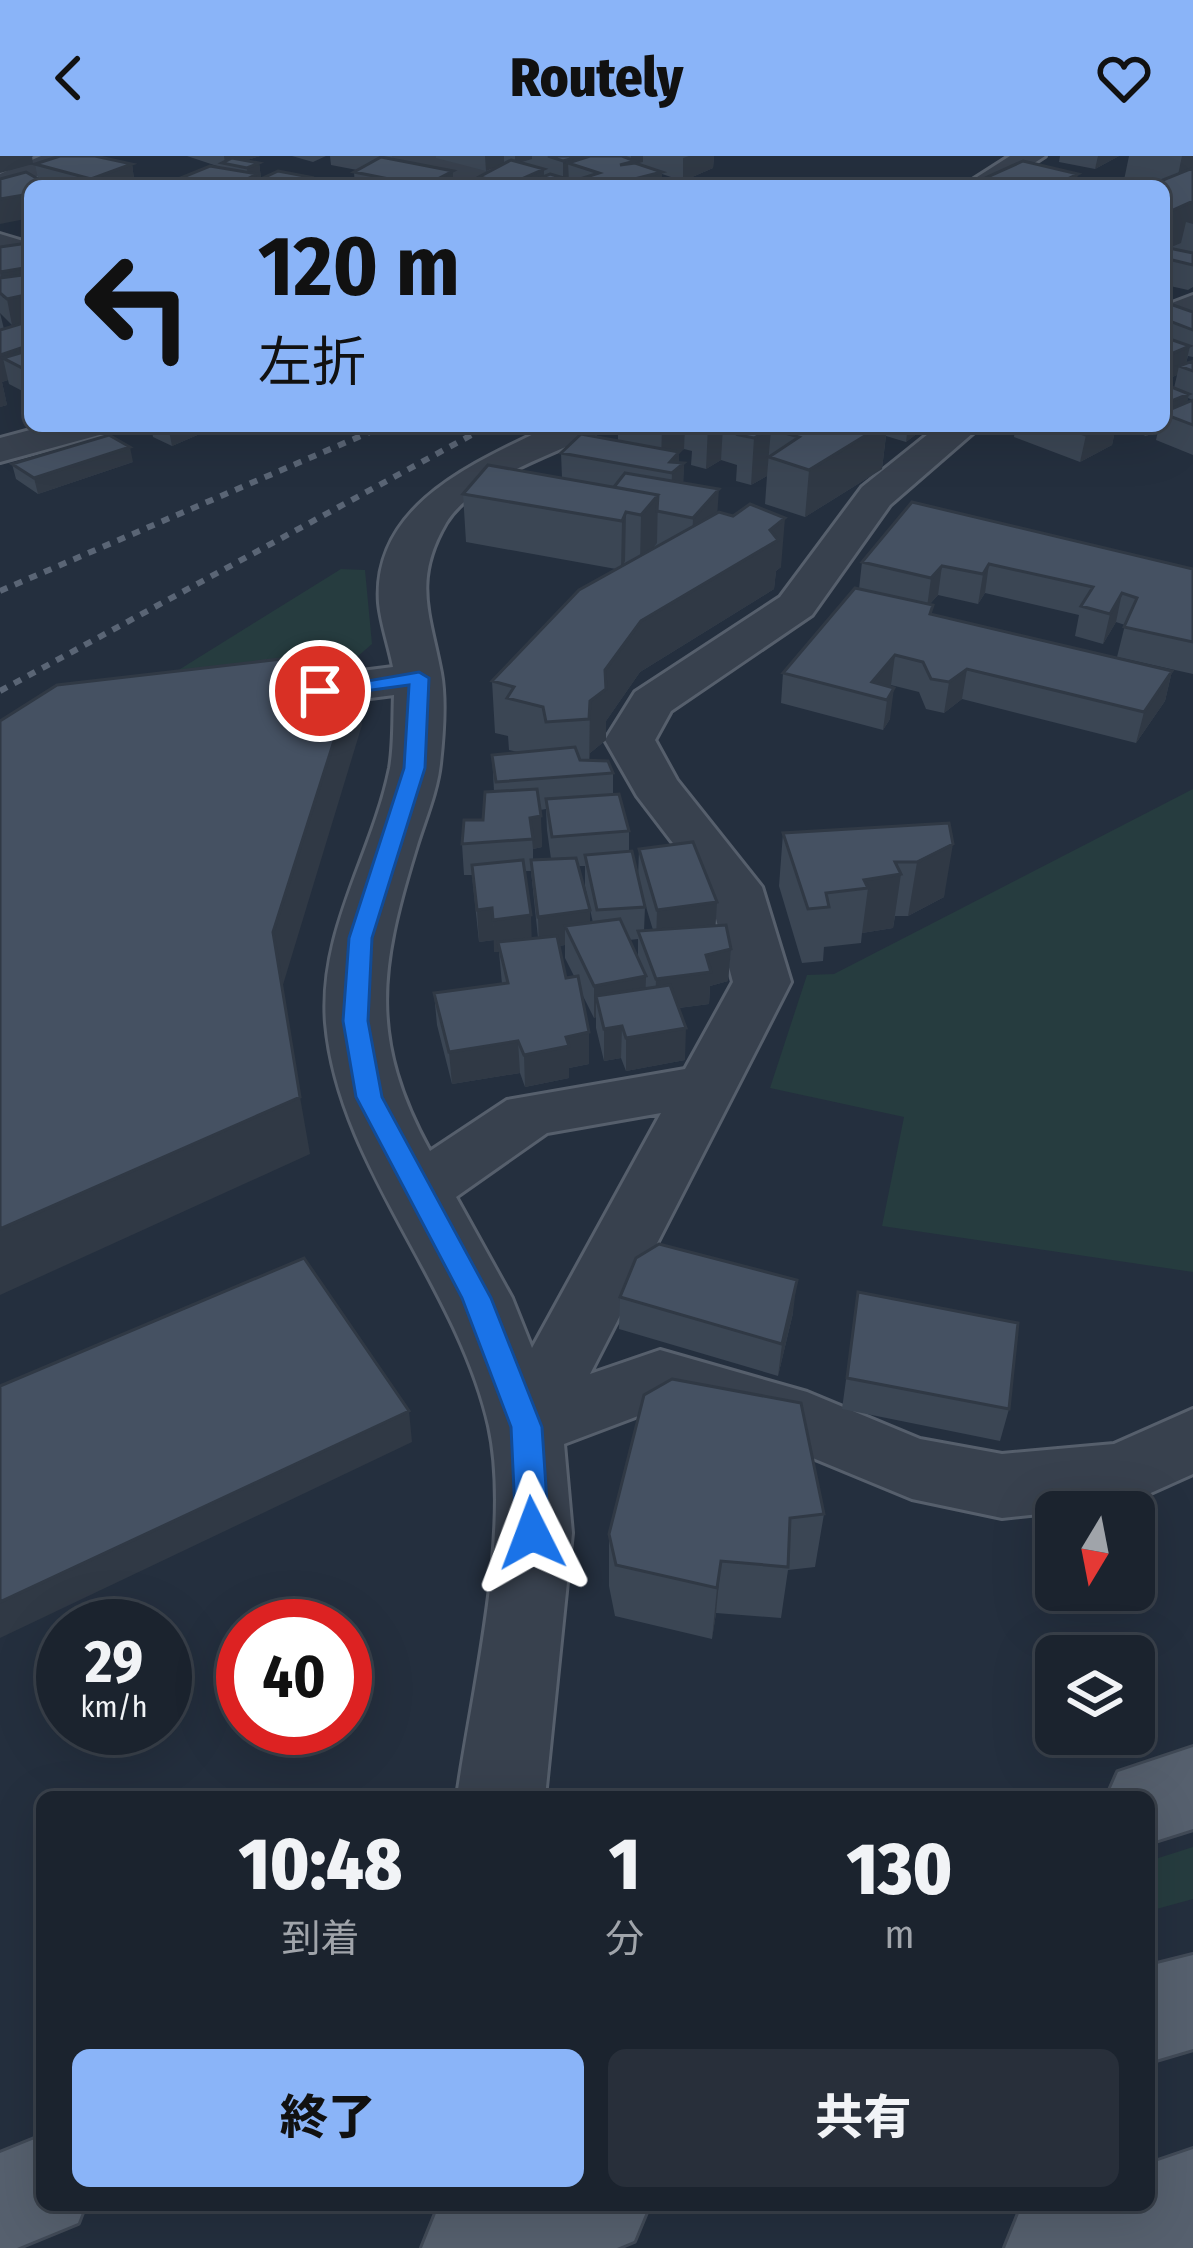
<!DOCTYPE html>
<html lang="ja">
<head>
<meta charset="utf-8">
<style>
	body { margin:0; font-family:"Fira Sans Condensed","Noto Sans JP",sans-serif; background:#282f3a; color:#f1f3f6; height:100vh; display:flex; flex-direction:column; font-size:45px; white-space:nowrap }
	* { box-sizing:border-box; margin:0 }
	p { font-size:39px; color:#a0a4aa }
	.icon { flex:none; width:66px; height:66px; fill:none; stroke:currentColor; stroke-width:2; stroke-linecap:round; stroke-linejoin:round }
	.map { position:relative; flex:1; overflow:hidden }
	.side { position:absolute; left:36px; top:1635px; width:1119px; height:420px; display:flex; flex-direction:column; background:#1b232e; border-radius:18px; box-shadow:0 12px 48px #0002,0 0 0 3px #39404a }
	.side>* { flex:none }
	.top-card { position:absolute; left:24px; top:24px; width:1146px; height:252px; border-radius:18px; box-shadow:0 12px 48px #0002,0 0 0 3px #39404a; background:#8ab4f8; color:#111; overflow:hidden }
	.needle { width:78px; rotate:190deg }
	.buttons { position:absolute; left:1035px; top:1335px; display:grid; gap:24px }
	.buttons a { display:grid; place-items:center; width:120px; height:120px; border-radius:18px; background:#1b232e; box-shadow:0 12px 48px #0002,0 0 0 3px #39404a; font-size:60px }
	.speed { position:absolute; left:36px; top:1443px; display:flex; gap:24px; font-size:60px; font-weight:700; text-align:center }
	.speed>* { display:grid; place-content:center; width:156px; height:156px; border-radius:50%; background:#1b232e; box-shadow:0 12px 48px #0002,0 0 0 3px #39404a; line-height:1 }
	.speed small { font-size:30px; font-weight:400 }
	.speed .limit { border:18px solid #d22; background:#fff; color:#111 }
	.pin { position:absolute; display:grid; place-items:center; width:102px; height:102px; color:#fff; margin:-51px; border:6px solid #fff; border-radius:50%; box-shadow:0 3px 12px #0007 }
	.me { position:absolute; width:132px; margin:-66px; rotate:357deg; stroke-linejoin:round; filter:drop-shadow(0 0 9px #0008) }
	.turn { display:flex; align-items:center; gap:42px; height:252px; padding:0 36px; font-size:54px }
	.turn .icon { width:156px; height:156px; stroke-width:2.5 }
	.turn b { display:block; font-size:84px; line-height:102px }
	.eta { display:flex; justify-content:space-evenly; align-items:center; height:204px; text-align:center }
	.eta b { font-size:72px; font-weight:800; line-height:84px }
	.cta { display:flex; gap:24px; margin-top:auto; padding:24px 36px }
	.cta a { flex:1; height:138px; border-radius:18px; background:#8ab4f8; color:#111; font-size:48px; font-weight:800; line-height:138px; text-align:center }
	.cta a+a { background:#282f3a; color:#f1f3f6 }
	header { display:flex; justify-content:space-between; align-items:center; height:156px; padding:0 36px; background:#8ab4f8; color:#111; font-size:54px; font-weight:800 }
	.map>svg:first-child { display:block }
	.green { fill:#263c3f }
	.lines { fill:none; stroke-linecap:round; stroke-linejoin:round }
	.minor-casing { stroke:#565f6c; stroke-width:6 }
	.major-casing { stroke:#414a57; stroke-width:6 }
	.minor { fill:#38414e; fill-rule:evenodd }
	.major { fill:#56606e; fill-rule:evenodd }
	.rail { stroke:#5a6575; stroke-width:6; stroke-dasharray:8 8; stroke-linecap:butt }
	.wall { fill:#3b4654; fill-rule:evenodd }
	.shaded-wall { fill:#303945 }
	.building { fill:#455162; stroke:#303945; stroke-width:3 }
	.route { fill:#1a73e8; stroke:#114b97; stroke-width:3 }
</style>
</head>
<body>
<header><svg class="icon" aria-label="back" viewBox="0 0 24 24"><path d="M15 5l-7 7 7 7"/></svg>Routely<svg class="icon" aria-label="heart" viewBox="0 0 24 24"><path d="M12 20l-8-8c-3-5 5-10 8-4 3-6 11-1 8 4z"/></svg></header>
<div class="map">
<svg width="1193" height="2092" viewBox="0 0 1193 2092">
	<rect width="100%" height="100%" fill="#242f3e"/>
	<path class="green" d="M 341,413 L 365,414 L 372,488 L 350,507 L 176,527 L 177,515 Z
		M 1193,633 L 1193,1116 L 882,1070 L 904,961 L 770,932 L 807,819 L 834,818 Z
		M 1193,1691 L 1193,1743 L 1149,1755 L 1149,1705 Z"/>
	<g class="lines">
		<g class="minor-casing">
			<path id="minor" d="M 41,0 L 79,0 L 0,38 L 0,18 Z
				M 389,0 L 436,0 L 501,18 L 506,24 L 502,30 L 480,30 L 393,6 Z
				M 1010,0 L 1045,0 L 999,30 L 963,30 Z
				M 0,78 L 30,87 L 30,108 L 0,98 Z
				M 1193,139 L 1193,162 L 1164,173 L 1164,150 Z
				M 45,270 L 108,270 L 103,278 L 0,306 L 0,282 Z
				M 550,270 L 599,270 L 594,278 C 550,300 472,324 446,367 C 412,425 430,458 441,517 C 446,544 443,581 440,608 C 437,637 423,668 415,696 C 379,813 369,884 430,995 L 507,944 L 685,913 L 733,826 L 708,733 L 637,640 L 605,584 L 635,536 L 780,441 L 862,331 L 938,270 L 981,270 L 890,349 L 812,459 L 671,555 L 655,584 L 677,624 L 762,731 L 791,826 L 590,1218 L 660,1194 L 807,1236 L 920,1283 L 1002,1298 L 1114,1288 L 1193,1253 L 1193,1318 L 1124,1349 L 1002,1362 L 912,1343 L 762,1281 L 662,1251 L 564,1288 L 572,1377 L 545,1641 L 457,1641 C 472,1534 512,1374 489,1270 C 457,1128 338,1009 326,867 C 319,774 372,700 390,612 C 394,589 393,563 394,539 L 268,555 L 251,551 L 244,541 L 251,531 L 268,527 L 393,511 C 389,490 381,468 379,447 C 372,347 478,306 550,270 ZM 661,957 L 532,1192 L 512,1142 L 456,1041 L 547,977 Z"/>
		</g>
		<g class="major-casing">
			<path id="major" d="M 1193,1591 L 1193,1673 L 1149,1687 L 1149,1641 L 1107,1641 L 1118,1616 Z
				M 1193,1799 L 1193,1893 L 1149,1906 L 1149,1810 Z
				M 42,1980 L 42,2049 L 85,2049 L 78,2067 L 17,2092 L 0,2092 L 0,1997 Z
				M 1193,1993 L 1193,2092 L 1005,2092 L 1020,2055 L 1036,2049 L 1149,2049 L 1149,2008 Z
				M 453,2049 L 649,2049 L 634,2085 L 617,2092 L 422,2092 L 437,2055 Z"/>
		</g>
		<use href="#minor" class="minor"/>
		<use href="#major" class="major"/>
		<path class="rail" d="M 0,435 L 384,270
			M 0,535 L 488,270"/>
	</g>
	<path class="wall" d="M 187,0 L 260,0 L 247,4 L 259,7 L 261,22 L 310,21 L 311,30 L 161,30 L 223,12 Z
		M 292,0 L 326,0 L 313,6 Z
		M 330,0 L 392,0 L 393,3 L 453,15 L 453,30 L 355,30 L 354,16 L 357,14 L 331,9 Z
		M 436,0 L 714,0 L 713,12 L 683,25 L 662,18 L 662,30 L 479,30 L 479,21 L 502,8 L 486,15 L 436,2 Z
		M 1060,0 L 1119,0 L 1095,13 L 1059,6 Z
		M 1129,0 L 1193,0 L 1193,131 L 1188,134 L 1170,130 L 1167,143 L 1164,145 L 1164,30 L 1124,24 Z
		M 35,8 L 132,8 L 135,30 L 30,30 L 38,23 Z
		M 30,89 L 30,164 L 12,169 L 0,157 L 4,173 L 30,165 L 30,239 L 9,228 L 8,224 L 2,226 L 7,249 L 0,251 L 0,91 Z
		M 1164,153 L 1193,156 L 1193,201 L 1188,200 L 1186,207 L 1193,205 L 1193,244 L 1188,242 L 1187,246 L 1193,244 L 1193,299 L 1156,284 L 1158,275 L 1146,280 L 1120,270 L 1164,270 L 1164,228 L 1174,232 L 1177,219 L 1164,225 Z
		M 151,270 L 215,270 L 216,271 L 172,290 L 153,281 Z
		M 618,270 L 927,270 L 906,286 L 886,280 L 882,313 L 805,361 L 765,348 L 767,320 L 751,329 L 736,325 L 737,309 L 721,304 L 706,313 L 691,309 L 692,295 L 684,293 L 679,297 L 679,307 L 684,307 L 683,327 L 781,411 L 776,415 L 774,433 L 640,516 L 606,565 L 606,584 L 590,597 L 589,605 L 613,617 L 613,639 L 629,675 L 629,696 L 638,723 L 639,693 L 715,770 L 731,793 L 728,825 L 710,830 L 709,848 L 679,852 L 685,904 L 626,915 L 621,902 L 604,905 L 596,872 L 596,861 L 594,862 L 580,834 L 589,876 L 589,908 L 569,912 L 569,922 L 525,931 L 520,917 L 452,928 L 437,869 L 434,837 L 502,828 L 499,796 L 494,796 L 494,784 L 479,786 L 472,719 L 464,719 L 462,688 L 483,664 L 494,635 L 492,599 L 518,596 L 509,594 L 508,580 L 495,577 L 492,525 L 616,413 L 466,386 L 463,338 L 562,322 L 561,297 L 618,285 ZM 546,653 L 547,674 L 551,703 L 533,704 L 533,693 L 542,691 L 540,654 ZM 578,710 L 585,710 L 585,730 L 593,767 L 590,767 ZM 525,715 L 531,715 L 538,782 L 531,782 ZM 640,731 L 653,774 L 644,775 L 645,751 ZM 638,783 L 638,802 L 629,784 ZM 565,789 L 565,802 L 574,820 L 566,822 L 559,790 Z
		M 1015,270 L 1116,270 L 1112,289 L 1080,306 L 1014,281 Z
		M 133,306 L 38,338 L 16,323 L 12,308 Z
		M 862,406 L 1193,413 L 1193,518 L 1117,501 L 1125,469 L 1116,466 L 1103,488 L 1075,480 L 1079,459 L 985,437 L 978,448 L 938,439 L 929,449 L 933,449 L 931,459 L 1172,515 L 1165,545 L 1136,587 L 962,543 L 944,557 L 926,553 L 919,536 L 891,529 L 890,531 L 890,563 L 883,574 L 781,547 L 783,517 L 859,433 Z
		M 949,667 L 944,741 L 908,760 L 895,760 L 893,772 L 862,777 L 861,787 L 824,791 L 823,805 L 802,807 L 779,730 L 783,677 Z
		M 858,1136 L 1009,1253 L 1000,1285 L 842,1253 Z
		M 620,1141 L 793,1157 L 778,1220 L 619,1173 Z
		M 824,1358 L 815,1411 L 788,1414 L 781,1462 L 716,1457 L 712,1483 L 615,1460 L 609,1430 L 609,1378 Z"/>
	<path class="shaded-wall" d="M 0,0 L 32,0 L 33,8 L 0,17 Z
		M 224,0 L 260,0 L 233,9 L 225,7 Z
		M 485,0 L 504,0 L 504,8 L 486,15 Z
		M 515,0 L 532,0 L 532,3 L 515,8 Z
		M 581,0 L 616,0 L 568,7 L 569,26 L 563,28 L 563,5 Z
		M 631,0 L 643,0 L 643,6 L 635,8 L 662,16 L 662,30 L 612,30 L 631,6 Z
		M 689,0 L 714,0 L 713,12 L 683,25 L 683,2 Z
		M 1098,0 L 1119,0 L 1095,13 Z
		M 1182,0 L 1193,0 L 1193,22 L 1175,33 Z
		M 259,7 L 262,29 L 234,30 L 248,23 L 247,12 Z
		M 132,8 L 135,30 L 92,30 L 91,23 Z
		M 544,13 L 544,30 L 511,30 L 510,28 Z
		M 453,15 L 453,30 L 424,30 Z
		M 1078,18 L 1076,30 L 1052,30 Z
		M 310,21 L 311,30 L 291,30 Z
		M 30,38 L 30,62 L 0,68 L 0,43 Z
		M 1193,45 L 1193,68 L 1186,66 L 1181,87 L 1164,94 L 1164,58 Z
		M 30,111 L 30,137 L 3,142 L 0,116 Z
		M 1173,118 L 1167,143 L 1164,145 L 1164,123 Z
		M 30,138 L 30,164 L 12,169 L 7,143 Z
		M 1170,176 L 1164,201 L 1190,190 L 1185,212 L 1179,210 L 1177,219 L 1164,225 L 1164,180 Z
		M 30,189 L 30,216 L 3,202 L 8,224 L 2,226 L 7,249 L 0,251 L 0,199 Z
		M 1189,238 L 1183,265 L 1164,258 L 1164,248 Z
		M 181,270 L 215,270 L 216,271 L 172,290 L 169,275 Z
		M 662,270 L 685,270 L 684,293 L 679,297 L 679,311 L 684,307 L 683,335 L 671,345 L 672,317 L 661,308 Z
		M 708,270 L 723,270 L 721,304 L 706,313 Z
		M 881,270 L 887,270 L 882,313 L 805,361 L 809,314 Z
		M 908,270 L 927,270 L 906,286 Z
		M 1102,270 L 1116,270 L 1112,289 L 1080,306 L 1086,279 Z
		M 1148,270 L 1159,270 L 1158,275 L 1146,280 Z
		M 771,273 L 767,320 L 751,329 L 754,282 Z
		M 130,291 L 133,306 L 38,338 L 34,322 Z
		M 719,333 L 717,362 L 692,391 L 693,362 Z
		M 658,339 L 657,387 L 640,408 L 641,359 Z
		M 626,356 L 625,405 L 621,414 L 622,365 Z
		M 785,362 L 781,411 L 776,415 L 774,433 L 640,516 L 606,565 L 606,584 L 590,597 L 589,616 L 590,545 L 605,514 L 641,465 Z
		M 989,408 L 985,437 L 978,448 L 983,418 Z
		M 942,410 L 938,439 L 927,451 L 931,422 Z
		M 1122,437 L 1116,466 L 1103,488 L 1110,458 Z
		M 895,499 L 891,529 L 880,542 L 872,526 Z
		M 967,513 L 962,543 L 944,557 L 949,526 Z
		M 1172,515 L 1165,545 L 1136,587 L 1144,556 Z
		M 356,516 L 362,569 L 282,832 L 273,776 Z
		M 894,532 L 890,563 L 883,574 L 887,544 Z
		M 541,660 L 542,691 L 533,693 L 530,662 Z
		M 953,688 L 944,741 L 908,760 L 917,706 Z
		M 901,718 L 893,772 L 862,777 L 868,732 L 864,724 Z
		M 717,746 L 715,778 L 656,786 L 657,754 Z
		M 492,752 L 494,784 L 479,786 L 477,754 Z
		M 590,754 L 590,786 L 565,770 L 565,789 L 539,793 L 538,761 Z
		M 531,759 L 532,791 L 498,786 L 499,796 L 494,796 L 493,764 Z
		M 731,793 L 728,825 L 710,830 L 709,848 L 655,855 L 656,823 L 706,799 Z
		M 646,820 L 645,853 L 596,840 L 596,861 L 594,862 L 594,830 Z
		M 622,870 L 621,902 L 604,905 L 604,873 Z
		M 686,872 L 685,904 L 626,915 L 626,882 Z
		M 589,876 L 589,908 L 569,912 L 569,922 L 525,931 L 524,899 L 566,881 Z
		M 518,885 L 520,917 L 452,928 L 449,896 Z
		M 300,941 L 310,998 L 0,1139 L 0,1073 Z
		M 797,1124 L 793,1157 L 778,1220 L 782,1188 Z
		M 409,1255 L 412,1286 L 0,1482 L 0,1446 Z
		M 721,1405 L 716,1457 L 712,1483 L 717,1432 Z"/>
	<path class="building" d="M 60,0 L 95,0 L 132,8 L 91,23 L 35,8 Z
		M 548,0 L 581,0 L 563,5 Z
		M 590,0 L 622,0 L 635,5 L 620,9 L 635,7 L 662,16 L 607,30 L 583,22 L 599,17 L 568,7 Z
		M 381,1 L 453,15 L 424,30 L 354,16 Z
		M 232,2 L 259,7 L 247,12 L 222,7 Z
		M 511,4 L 544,13 L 510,28 L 479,21 Z
		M 1023,5 L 1078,18 L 1052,30 L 996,30 L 981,24 Z
		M 210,10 L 257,18 L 234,30 L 161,30 Z
		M 1193,12 L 1193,45 L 1164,58 L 1164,30 L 1148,30 Z
		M 278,15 L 310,21 L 291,30 L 246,30 Z
		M 26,16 L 50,30 L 30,30 L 30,38 L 0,43 L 0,23 Z
		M 550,18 L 591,30 L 520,30 Z
		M 28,87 L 30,111 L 0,116 L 0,91 Z
		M 1164,91 L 1193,97 L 1193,109 L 1164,102 Z
		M 30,118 L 30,138 L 7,143 L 0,137 L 0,122 Z
		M 1173,149 L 1193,156 L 1193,174 L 1164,163 L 1164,153 Z
		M 30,165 L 30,189 L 0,199 L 0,174 Z
		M 1164,181 L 1190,190 L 1164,201 Z
		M 30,194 L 30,216 L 3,202 Z
		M 1193,205 L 1193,215 L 1179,210 Z
		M 1164,228 L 1189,238 L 1164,248 Z
		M 1193,244 L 1193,269 L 1164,258 L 1164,256 Z
		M 159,270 L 181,270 L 169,275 Z
		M 750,270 L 881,270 L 809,314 L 769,301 L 799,281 L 771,273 L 754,282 L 739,279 Z
		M 1062,270 L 1102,270 L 1086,279 Z
		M 581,278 L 679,296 L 670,306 L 684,307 L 672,317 L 561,297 Z
		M 109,279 L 130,291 L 34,322 L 12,308 Z
		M 488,309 L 658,339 L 641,359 L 626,356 L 622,365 L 463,338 Z
		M 625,317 L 719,333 L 693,362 L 657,355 L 658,339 L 614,331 Z
		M 912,346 L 1193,413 L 1193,486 L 1124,471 L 1137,442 L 1122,437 L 1110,458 L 1081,450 L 1093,431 L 989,408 L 983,418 L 942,410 L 931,422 L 862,406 Z
		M 750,348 L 785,362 L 770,374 L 778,384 L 641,465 L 605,514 L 606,533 L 590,545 L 589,563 L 546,566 L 543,551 L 507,542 L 514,531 L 492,525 L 579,434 L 719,356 L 733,360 Z
		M 855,432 L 933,449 L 930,458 L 1172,515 L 1144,556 L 967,513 L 949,526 L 931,523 L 923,506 L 895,499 L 872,526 L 894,532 L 887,544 L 783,517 Z
		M 324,498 L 356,516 L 273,776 L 300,941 L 0,1073 L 0,565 L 57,529 Z
		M 575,591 L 580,604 L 608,605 L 613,617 L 496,626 L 492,599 Z
		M 537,633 L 541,660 L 530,662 L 533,683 L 462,688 L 464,664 L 483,664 L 485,636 Z
		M 619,638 L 629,675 L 552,681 L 546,643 Z
		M 949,667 L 953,688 L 917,706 L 895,706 L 901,718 L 864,724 L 868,732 L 826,737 L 829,751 L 808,753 L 783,677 Z
		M 693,686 L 717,746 L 657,754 L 639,693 Z
		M 632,695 L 645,751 L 597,754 L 585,699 Z
		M 576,702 L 590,754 L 538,761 L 531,704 Z
		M 523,704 L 531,759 L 493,764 L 492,752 L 477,754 L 472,709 Z
		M 620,763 L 646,820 L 594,830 L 565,770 Z
		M 726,769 L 731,793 L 706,799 L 711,816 L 656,823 L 638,775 Z
		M 557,780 L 566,822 L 578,820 L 589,876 L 566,881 L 569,890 L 524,899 L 518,885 L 449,896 L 434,837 L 508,827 L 498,786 Z
		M 670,829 L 686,872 L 626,882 L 622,870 L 604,873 L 596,840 Z
		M 659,1088 L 797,1124 L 782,1188 L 620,1141 L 636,1102 Z
		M 304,1102 L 409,1255 L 0,1446 L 0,1230 Z
		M 858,1136 L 1018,1167 L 1009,1253 L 847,1222 Z
		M 672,1223 L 801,1247 L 824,1358 L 790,1362 L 788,1411 L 721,1405 L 717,1432 L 616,1409 L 609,1378 L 644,1239 Z"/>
	<path class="route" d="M 419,516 L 429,522 L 425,612 L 372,782 L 368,865 L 382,941 L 491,1142 L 542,1271 L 549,1377 L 544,1386 L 521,1386 L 516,1377 L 511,1271 L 462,1142 L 356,941 L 343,865 L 349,782 L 404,612 L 409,529 L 320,541 L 310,535 Z"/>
</svg>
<div class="buttons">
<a><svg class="needle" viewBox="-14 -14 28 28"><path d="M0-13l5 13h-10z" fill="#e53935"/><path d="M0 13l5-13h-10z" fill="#a0a4aa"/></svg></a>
<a><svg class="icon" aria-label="layers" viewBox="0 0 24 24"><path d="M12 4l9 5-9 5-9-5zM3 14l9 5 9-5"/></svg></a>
</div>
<div class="speed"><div>29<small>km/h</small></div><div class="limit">40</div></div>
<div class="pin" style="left:320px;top:535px;background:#d93025"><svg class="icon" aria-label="arrive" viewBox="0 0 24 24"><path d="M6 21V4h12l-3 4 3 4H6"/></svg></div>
<svg class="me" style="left:532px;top:1377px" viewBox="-20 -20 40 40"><path d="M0-17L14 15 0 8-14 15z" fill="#1a73e8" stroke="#fff" stroke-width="4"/></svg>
<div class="top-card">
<div class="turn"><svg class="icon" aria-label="left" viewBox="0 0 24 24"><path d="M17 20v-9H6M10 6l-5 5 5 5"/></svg><div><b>120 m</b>左折</div></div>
</div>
<section class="side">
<div class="eta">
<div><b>10:48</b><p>到着</p></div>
<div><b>1</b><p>分</p></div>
<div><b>130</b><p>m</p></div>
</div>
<div class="cta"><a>終了</a><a>共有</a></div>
</section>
</div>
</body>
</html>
